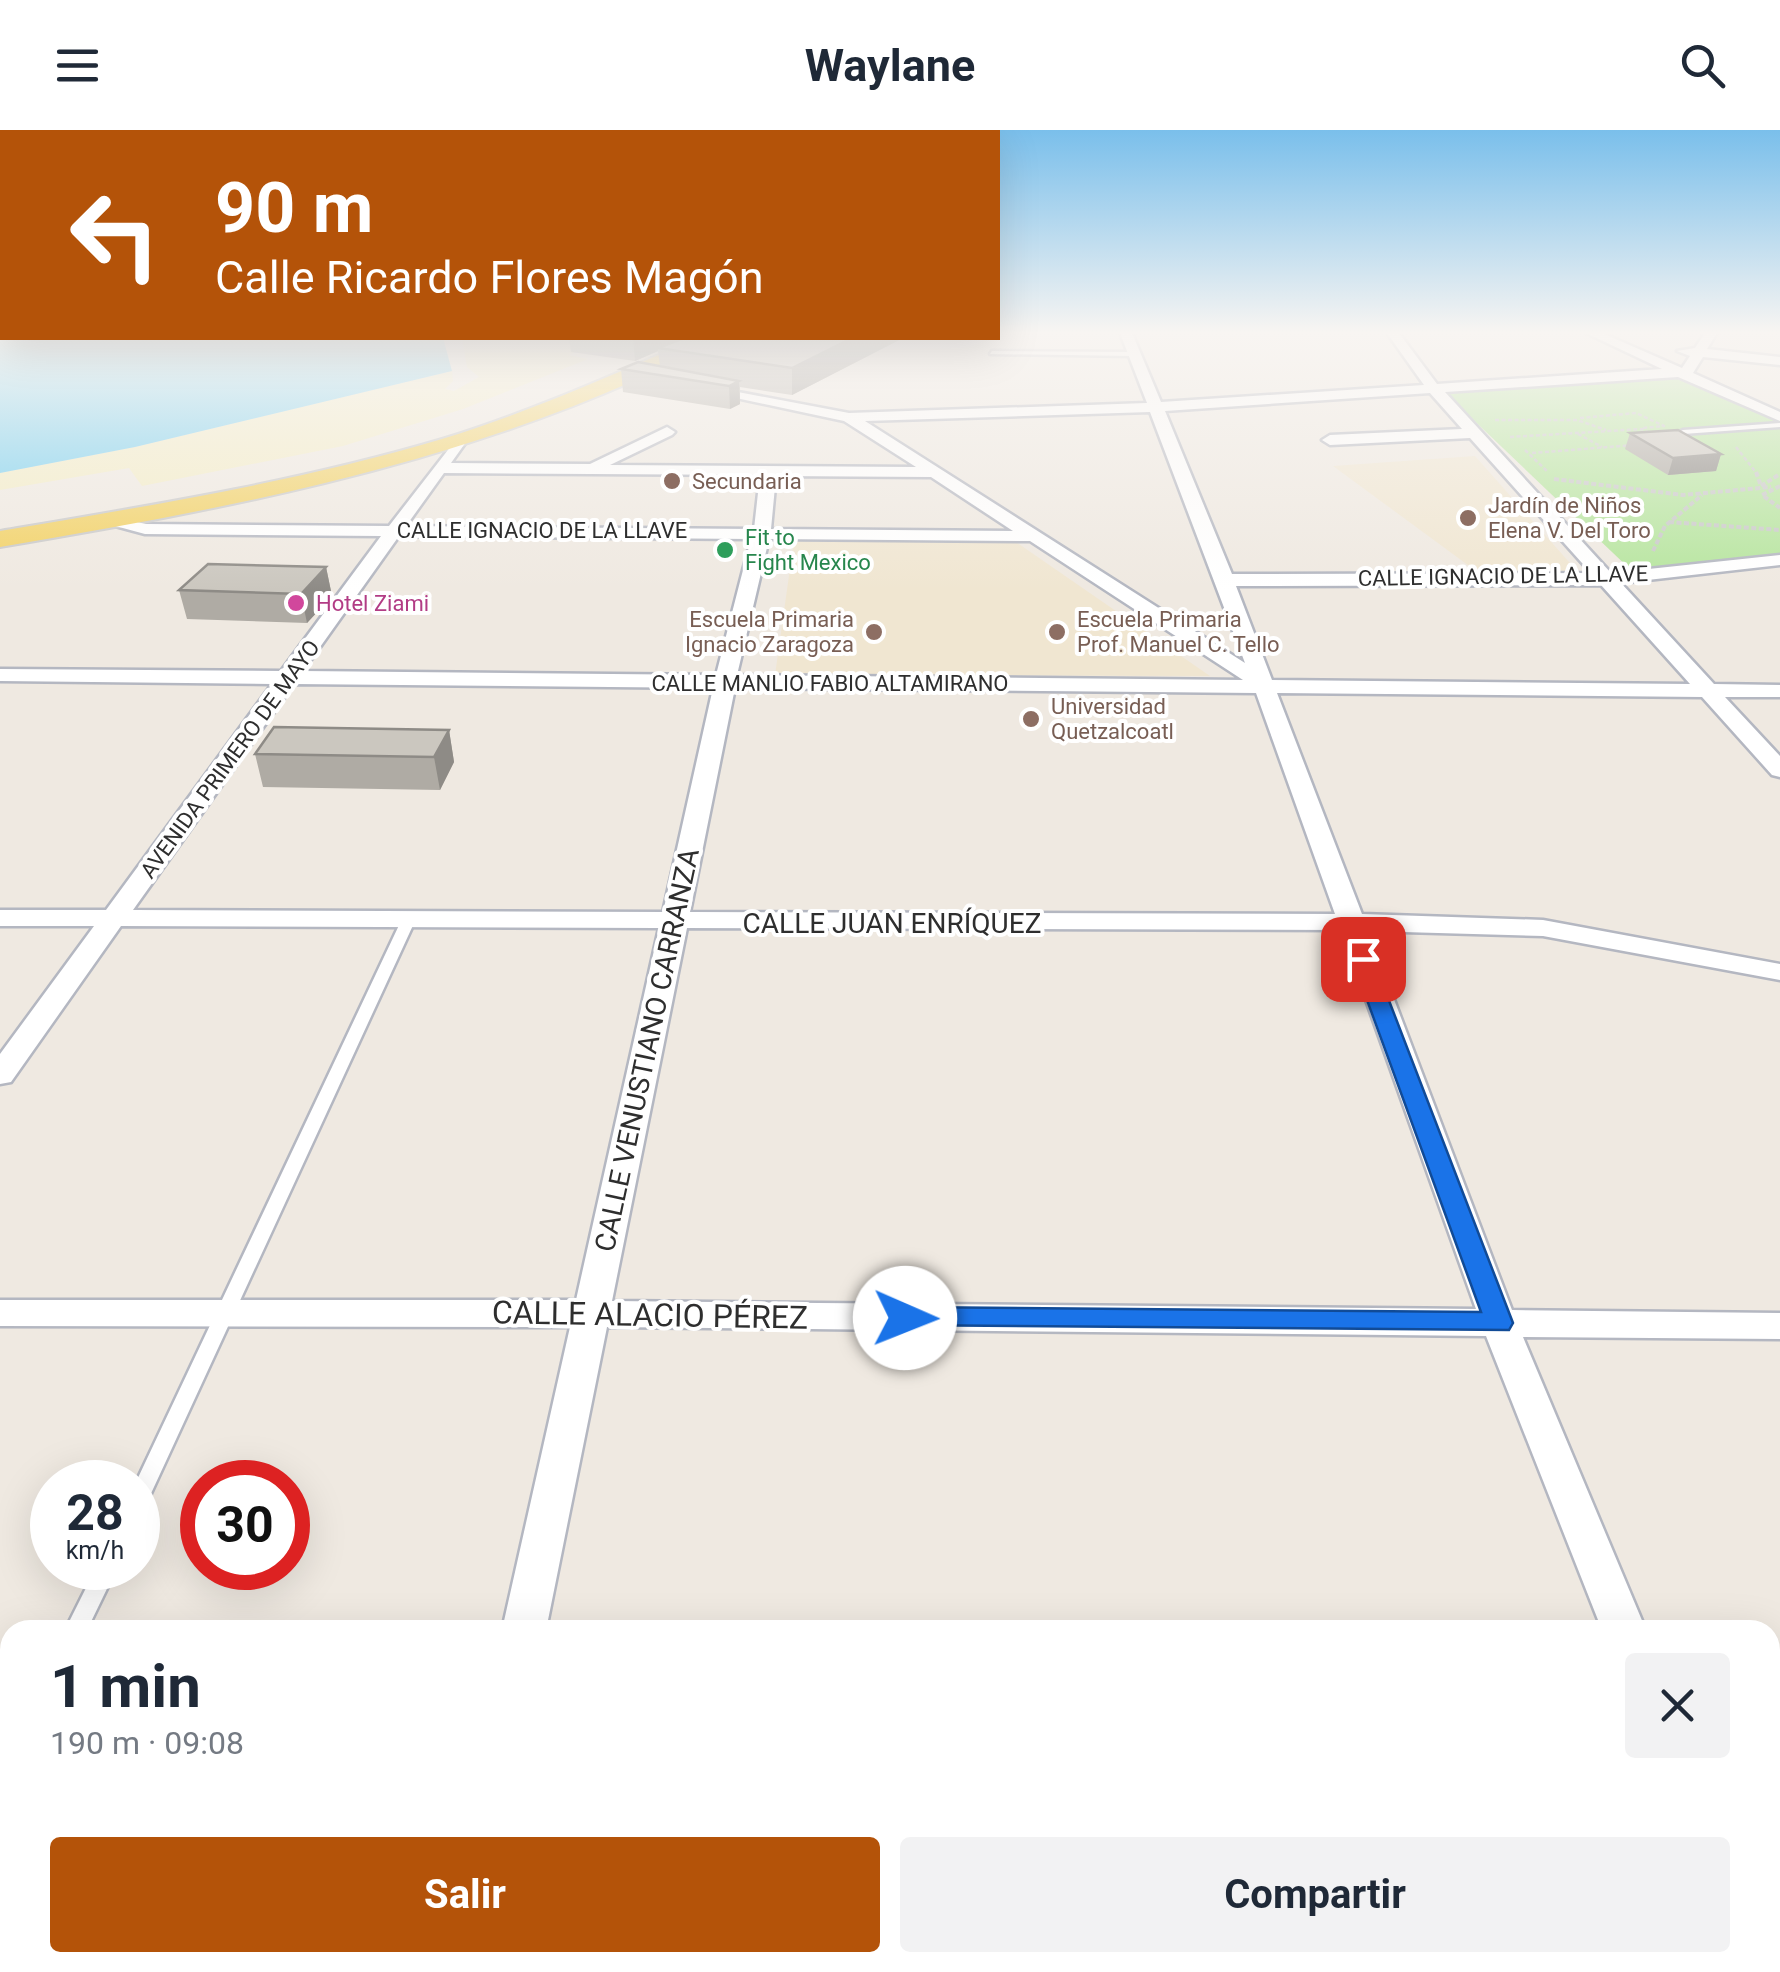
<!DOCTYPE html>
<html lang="es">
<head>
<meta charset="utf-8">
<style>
	body { margin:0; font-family:Roboto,sans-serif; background:#f2f2f3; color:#1f2937; height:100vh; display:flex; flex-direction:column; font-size:38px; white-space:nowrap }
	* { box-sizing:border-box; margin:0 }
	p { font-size:32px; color:#747a83 }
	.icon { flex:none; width:55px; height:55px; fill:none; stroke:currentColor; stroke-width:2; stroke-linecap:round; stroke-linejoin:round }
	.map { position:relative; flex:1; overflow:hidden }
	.side { position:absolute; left:0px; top:1490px; width:1780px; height:352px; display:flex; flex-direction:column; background:#fff; border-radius:30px 30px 0 0; box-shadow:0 10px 40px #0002 }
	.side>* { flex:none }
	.guide { position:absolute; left:0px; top:0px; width:1000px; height:210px; box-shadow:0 10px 40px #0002; background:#b45309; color:#fff; overflow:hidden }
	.speed { position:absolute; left:30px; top:1330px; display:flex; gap:20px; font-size:50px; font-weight:700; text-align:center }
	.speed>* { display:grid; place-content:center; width:130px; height:130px; border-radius:50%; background:#fff; box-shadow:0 10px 40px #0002; line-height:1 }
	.speed small { font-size:25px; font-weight:400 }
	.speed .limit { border:15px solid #d22; background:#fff; color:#111 }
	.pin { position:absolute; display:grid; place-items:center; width:85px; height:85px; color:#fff; margin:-42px; border-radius:20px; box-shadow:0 5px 15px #0006 }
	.me { position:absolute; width:110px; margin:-55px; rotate:91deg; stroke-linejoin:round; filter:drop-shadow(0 0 8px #0008) }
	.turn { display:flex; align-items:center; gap:35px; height:210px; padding:0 50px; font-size:45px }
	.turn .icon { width:130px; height:130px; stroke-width:2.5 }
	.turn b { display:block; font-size:70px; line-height:85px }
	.round { display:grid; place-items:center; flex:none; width:105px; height:105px; border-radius:10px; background:#f2f2f3 }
	.headline { display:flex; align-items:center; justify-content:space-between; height:170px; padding:0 50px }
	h1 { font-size:60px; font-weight:700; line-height:75px }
	.button { display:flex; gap:20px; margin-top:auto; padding:20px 50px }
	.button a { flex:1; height:115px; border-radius:10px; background:#b45309; color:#fff; font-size:40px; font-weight:700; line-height:115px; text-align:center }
	.button a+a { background:#f2f2f3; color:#1f2937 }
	header { display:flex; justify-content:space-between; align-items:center; height:130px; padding:0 50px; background:#fff; font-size:45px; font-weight:700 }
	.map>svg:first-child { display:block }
	.education { fill:#f0e6d1 }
	.green { fill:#b6e59e }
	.sand { fill:#f3ecc5 }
	.water { fill:#75cff0 }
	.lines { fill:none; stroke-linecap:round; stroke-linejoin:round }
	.lane-casing { stroke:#b4b7c1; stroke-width:5 }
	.street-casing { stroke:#b4b7c1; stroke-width:5 }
	.primary-casing { stroke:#c9c9c9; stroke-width:4 }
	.path-far1 { stroke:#c9c9c9; stroke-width:2.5; stroke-dasharray:4 2.5; stroke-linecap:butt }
	.path { stroke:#c9c9c9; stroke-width:4; stroke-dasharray:5 2.5; stroke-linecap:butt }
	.lane { fill:#fff; fill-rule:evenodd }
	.street { fill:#fff; fill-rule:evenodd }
	.primary { fill:#f2d163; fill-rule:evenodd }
	.wall { fill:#afaba4 }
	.shaded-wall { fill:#8e8b86 }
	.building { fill:#cbc7bf; stroke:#8e8b86; stroke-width:2.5 }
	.route { fill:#1a73e8; stroke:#114b97; stroke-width:2.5 }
	.education-dot { fill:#8d6e63; stroke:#fff; stroke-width:4 }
	.leisure-dot { fill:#2e9e5b; stroke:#fff; stroke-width:4 }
	.hotel-dot { fill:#d1479c; stroke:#fff; stroke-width:4 }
	.labels { text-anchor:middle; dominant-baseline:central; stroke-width:8; stroke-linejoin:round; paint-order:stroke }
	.far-education-label { font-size:22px; fill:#785e54; stroke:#fff; text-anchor:start }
	.far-street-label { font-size:22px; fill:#2e2e2e; stroke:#fff }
	.far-leisure-label { font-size:22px; fill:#27864d; stroke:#fff; text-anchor:start }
	.far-hotel-label { font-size:22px; fill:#b23c85; stroke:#fff; text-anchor:start }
	.street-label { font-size:28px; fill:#2e2e2e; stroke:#fff }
	.near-street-label { font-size:32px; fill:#2e2e2e; stroke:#fff }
</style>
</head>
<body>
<header><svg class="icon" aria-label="menu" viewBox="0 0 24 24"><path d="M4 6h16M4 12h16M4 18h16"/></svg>Waylane<svg class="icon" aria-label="search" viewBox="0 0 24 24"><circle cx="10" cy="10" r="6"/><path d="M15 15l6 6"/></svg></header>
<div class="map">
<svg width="1780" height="1842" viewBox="0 0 1780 1842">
	<rect width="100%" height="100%" fill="#efe9e1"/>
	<path class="education" d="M 1475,326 L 1577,441 L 1476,441 L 1333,336 Z
		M 794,410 L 1013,410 L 1210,546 L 775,545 Z"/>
	<path class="green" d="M 1680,247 L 1780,291 L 1780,427 L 1633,442 L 1444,262 Z"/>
	<path class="sand" d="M 462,208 L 607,208 L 568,225 L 588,229 L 463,279 L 343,316 L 142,356 L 129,338 L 0,360 L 0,343 L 135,317 L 452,241 L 453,251 L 445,259 L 454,261 L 479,247 L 467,237 Z"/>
	<path class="water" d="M 0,203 L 2,208 L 443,208 L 452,241 L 135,317 L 0,343 Z"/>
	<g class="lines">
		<g class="lane-casing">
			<path id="lane" d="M 992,221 L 1134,222 L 1137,224 L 1134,226 L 990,224 Z
				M 1780,293 L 1780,297 L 1683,304 L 1679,302 L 1683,300 Z
				M 408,787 L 415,791 L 148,1370 L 145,1376 L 138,1378 L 136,1352 L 401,791 Z
				M 96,1438 L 117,1438 L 87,1500 L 65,1500 Z
				M 10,1630 L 10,1667 L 8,1670 L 0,1673 L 0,1636 L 2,1633 Z
				M 1252,1832 L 1278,1832 L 1280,1842 L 1254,1842 Z"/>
		</g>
		<g class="street-casing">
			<path id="street" d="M 1120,203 L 1132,203 L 1161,272 L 1424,255 L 1387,203 L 1399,203 L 1437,254 L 1662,239 L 1586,203 L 1602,203 L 1682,238 L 1690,226 L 1677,221 L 1695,218 L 1705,203 L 1717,203 L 1707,219 L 1780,227 L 1780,235 L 1703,227 L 1693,243 L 1780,282 L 1780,291 L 1678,247 L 1445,262 L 1611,443 L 1780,425 L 1780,435 L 1621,453 L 1714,554 L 1780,555 L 1780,567 L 1725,567 L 1780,626 L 1780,647 L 1772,645 L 1702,567 L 1277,563 L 1362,784 L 1543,790 L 1780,834 L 1780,850 L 1543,806 L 1368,801 L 1512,1180 L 1780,1183 L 1780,1209 L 1523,1207 L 1646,1500 L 1602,1500 L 1486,1206 L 607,1197 L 546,1500 L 502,1500 L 570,1197 L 0,1196 L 0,1170 L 576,1170 L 659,798 L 121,796 L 11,952 L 0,954 L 0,924 L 94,796 L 0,796 L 0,780 L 106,780 L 272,554 L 0,551 L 0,539 L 281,541 L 381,406 L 145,404 L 108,394 L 108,386 L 146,394 L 389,396 L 458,307 L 466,312 L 451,333 L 590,334 L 667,297 L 675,302 L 672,305 L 610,335 L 916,337 L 844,291 L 694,259 L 701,255 L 849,283 L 1147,273 ZM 1430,263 L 1462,299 L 1330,305 L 1322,310 L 1330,315 L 1470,308 L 1591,443 L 1232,444 L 1165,281 ZM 1150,282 L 1245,533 L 865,291 ZM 444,343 L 760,345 L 754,399 L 406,396 ZM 776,346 L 931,347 L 1013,401 L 771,399 ZM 399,406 L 751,409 L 716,545 L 303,541 ZM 769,409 L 1030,411 L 1243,550 L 737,545 ZM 1601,455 L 1690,554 L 1272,550 L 1236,456 ZM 294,554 L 713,558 L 663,782 L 133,780 ZM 735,558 L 1256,563 L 1335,784 L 690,782 ZM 687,798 L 1341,800 L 1476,1179 L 612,1171 Z
				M 1770,1811 L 1780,1823 L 1780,1842 L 1736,1842 L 1732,1832 L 1770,1832 Z
				M 430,1832 L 482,1832 L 480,1842 L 428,1842 Z"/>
		</g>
		<g class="primary-casing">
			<path id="primary" d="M 698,208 L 724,208 C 705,228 662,239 636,250 C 432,340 219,380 0,417 L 0,401 C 148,376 297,352 442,309 C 530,282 614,244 698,208 Z"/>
		</g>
		<path class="path-far1" d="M 1580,288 L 1636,283 L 1664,296 L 1643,298
			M 1495,290 L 1577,290 L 1606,300
			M 1578,304 L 1602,317
			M 1510,307 L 1642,299 L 1651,304
			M 1736,317 L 1758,345
			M 1525,320 L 1548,342
			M 1532,323 L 1634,315"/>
		<path class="path" d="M 1756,342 L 1761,356 L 1780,344
			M 1554,349 L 1683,365 L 1771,357
			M 1780,356 L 1762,365 L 1780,378
			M 1669,392 L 1780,400
			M 1653,421 L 1665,396 L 1702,365"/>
		<use href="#lane" class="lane"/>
		<use href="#street" class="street"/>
		<use href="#primary" class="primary"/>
	</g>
	<path class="wall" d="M 569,208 L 903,208 L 792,265 L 740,257 L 740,274 L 730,279 L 623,262 L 621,239 L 660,236 L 658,221 L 635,231 L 571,222 Z
		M 1630,303 L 1721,324 L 1716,341 L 1668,345 L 1625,319 Z
		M 326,437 L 332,466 L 307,493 L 187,489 L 179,460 Z
		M 449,600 L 454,632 L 440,660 L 263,657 L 255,624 Z"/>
	<path class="shaded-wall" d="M 633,208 L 690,208 L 658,218 L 658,221 L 635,231 Z
		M 852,208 L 903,208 L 792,265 L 792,238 Z
		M 739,251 L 740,274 L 730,279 L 729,256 Z
		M 1721,324 L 1716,341 L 1668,345 L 1673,328 Z
		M 326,437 L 332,466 L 307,493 L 301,464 Z
		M 449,600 L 454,632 L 440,660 L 434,627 Z"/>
	<path class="building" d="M 684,208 L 852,208 L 792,238 L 658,218 Z
		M 638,232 L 739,251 L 729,256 L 621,239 Z
		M 1678,300 L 1721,324 L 1673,328 L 1630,303 Z
		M 208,434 L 326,437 L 301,464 L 179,460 Z
		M 274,597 L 449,600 L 434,627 L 255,624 Z"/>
	<linearGradient id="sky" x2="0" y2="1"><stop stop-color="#7abfeb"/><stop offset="0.44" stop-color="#f8f5f2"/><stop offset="1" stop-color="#f8f5f2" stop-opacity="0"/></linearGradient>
	<rect width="1780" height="460" fill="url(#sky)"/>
	<path class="route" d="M 1363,822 L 1373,829 L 1513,1193 L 1509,1200 L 895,1195 L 891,1188 L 905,1177 L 1481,1182 L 1352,829 Z"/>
	<g class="education-dot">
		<circle cx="672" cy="351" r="10"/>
		<circle cx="1468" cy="388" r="10"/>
		<circle cx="874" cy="502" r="10"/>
		<circle cx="1057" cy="502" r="10"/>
		<circle cx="1031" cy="589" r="10"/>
	</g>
	<circle class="leisure-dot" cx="725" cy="420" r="10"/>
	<circle class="hotel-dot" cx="296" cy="473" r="10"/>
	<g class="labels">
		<g class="far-education-label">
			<text x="692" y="351">Secundaria</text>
			<text x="1488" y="375">Jardín de Niños<tspan x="1488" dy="25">Elena V. Del Toro</tspan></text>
			<text x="854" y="489" text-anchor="end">Escuela Primaria<tspan x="854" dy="25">Ignacio Zaragoza</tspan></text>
			<text x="1077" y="489">Escuela Primaria<tspan x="1077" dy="25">Prof. Manuel C. Tello</tspan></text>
			<text x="1051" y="576">Universidad<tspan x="1051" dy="25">Quetzalcoatl</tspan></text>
		</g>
		<g class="far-street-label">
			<text x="542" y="400">CALLE IGNACIO DE LA LLAVE</text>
			<text transform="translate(1503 446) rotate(-1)">CALLE IGNACIO DE LA LLAVE</text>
			<text x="830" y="553">CALLE MANLIO FABIO ALTAMIRANO</text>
			<text transform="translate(230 629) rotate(-54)">AVENIDA PRIMERO DE MAYO</text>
		</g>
		<g class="far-leisure-label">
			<text x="745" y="407">Fit to<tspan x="745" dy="25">Fight Mexico</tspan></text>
		</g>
		<g class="far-hotel-label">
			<text x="316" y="473">Hotel Ziami</text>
		</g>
		<g class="street-label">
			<text x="892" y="793">CALLE JUAN ENRÍQUEZ</text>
			<text transform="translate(647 920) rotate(-78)">CALLE VENUSTIANO CARRANZA</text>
		</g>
		<g class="near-street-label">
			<text transform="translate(650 1185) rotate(1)">CALLE ALACIO PÉREZ</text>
		</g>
	</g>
</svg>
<div class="speed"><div>28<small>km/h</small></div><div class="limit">30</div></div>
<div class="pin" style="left:1363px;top:829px;background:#d93025"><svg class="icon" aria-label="arrive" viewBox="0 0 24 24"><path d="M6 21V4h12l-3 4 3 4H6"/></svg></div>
<svg class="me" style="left:905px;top:1188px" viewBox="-20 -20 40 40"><circle r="19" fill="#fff"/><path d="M0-13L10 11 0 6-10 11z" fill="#1a73e8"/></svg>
<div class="guide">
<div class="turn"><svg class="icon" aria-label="left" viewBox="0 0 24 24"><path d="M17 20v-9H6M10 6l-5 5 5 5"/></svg><div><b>90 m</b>Calle Ricardo Flores Magón</div></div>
</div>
<section class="side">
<div class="headline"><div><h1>1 min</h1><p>190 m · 09:08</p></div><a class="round"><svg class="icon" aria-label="close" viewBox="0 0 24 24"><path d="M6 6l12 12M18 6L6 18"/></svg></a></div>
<div class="button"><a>Salir</a><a>Compartir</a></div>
</section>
</div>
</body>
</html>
